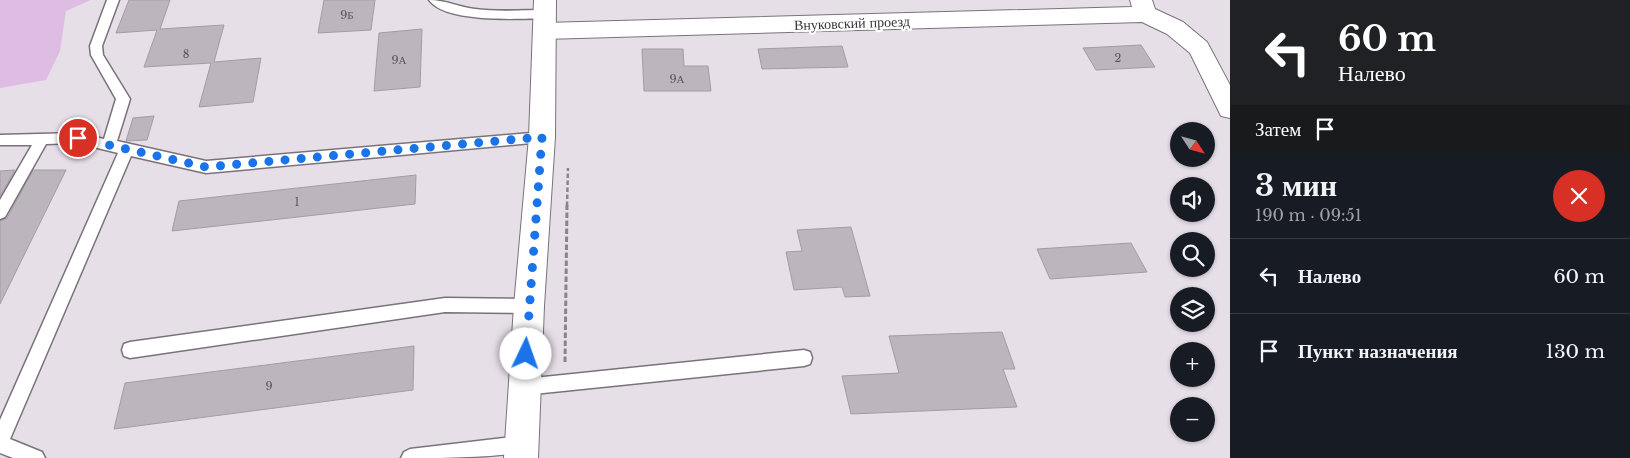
<!DOCTYPE html>
<html lang="ru">
<head>
<meta charset="utf-8">
<style>
	body { margin:0; font-family:"Libre Baskerville",serif; background:#20242c; color:#f1f3f6; height:100vh; display:flex; flex-direction:column; font-size:19px; white-space:nowrap }
	* { box-sizing:border-box; margin:0 }
	p { font-size:16px; color:#9ea1a6 }
	.icon { flex:none; width:28px; height:28px; fill:none; stroke:currentColor; stroke-width:2; stroke-linecap:round; stroke-linejoin:round }
	.map { position:relative; flex:1; overflow:hidden }
	.details { display:flex; flex-direction:column; background:#171b24; width:400px }
	.details>* { flex:none }
	.banner { background:#202124; color:#fff; overflow:hidden }
	.needle { width:32px; rotate:126deg }
	.fabs { position:absolute; left:1170px; top:122px; display:grid; gap:10px }
	.fabs a { display:grid; place-items:center; width:45px; height:45px; border-radius:50%; background:#171b24; box-shadow:0 1px 4px #0004; font-size:25px }
	.pin { position:absolute; display:grid; place-items:center; width:42px; height:42px; color:#fff; margin:-21px; border:2px solid #fff; border-radius:50%; box-shadow:0 1px 5px #0007 }
	.me { position:absolute; width:55px; margin:-28px; rotate:3deg; stroke-linejoin:round; filter:drop-shadow(0 0 4px #0008) }
	.turn { display:flex; align-items:center; gap:18px; height:105px; padding:0 25px; font-size:22px }
	.turn .icon { width:65px; height:65px; stroke-width:2.5 }
	.turn b { display:block; font-size:35px; line-height:42px }
	.then { display:flex; align-items:center; height:48px; padding:0 25px; background:#0003; gap:10px; font-size:19px }
	.round { display:grid; place-items:center; flex:none; width:52px; height:52px; border-radius:26px; background:#20242c }
	.summary { display:flex; align-items:center; justify-content:space-between; height:85px; padding:0 25px }
	h1 { font-size:30px; font-weight:800; line-height:38px }
	ul { padding:0; list-style:none }
	li { display:flex; align-items:center; gap:15px; height:75px; padding:0 25px; border-top:1px solid #363941 }
	li div { flex:1 }
	li b { display:block; font-size:19px }
	li em { font-style:normal }
	main { display:flex; flex:1; min-height:0 }
	.map>svg:first-child { display:block }
	.green { fill:#ddbee2 }
	.building { fill:#bdb5be; stroke:#a49ca5 }
	.lines { fill:none; stroke-linecap:round; stroke-linejoin:round }
	.lane-casing { stroke:#7a727b; stroke-width:3 }
	.street-casing { stroke:#7a727b; stroke-width:2 }
	.secondary-casing { stroke:#7a727b; stroke-width:2 }
	.path-far1 { stroke:#89848a; stroke-width:2.5; stroke-dasharray:4.5 2.5; stroke-linecap:butt }
	.path { stroke:#89848a; stroke-width:3; stroke-dasharray:5.5 2.5; stroke-linecap:butt }
	.lane { fill:#fff; fill-rule:evenodd }
	.street { fill:#fff; fill-rule:evenodd }
	.secondary { fill:#fff; fill-rule:evenodd }
	.route { stroke:#1a73e8; stroke-width:9; stroke-dasharray:0 16.2 }
	.labels { text-anchor:middle; dominant-baseline:central; stroke-width:4.5; stroke-linejoin:round; paint-order:stroke }
	.number-label { font-size:11px; fill:#585459 }
	.street-label { font-size:14px; fill:#373337; stroke:#fff }
</style>
</head>
<body>
<main>
<div class="map">
<svg width="1230" height="458" viewBox="0 0 1230 458">
	<rect width="100%" height="100%" fill="#e7dfe8"/>
	<path class="green" d="M 0,0 L 91,0 L 66,11 L 60,51 L 46,80 L 0,88 Z"/>
	<path class="building" d="M 129,0 L 170,0 L 160,29 L 224,25 L 214,62 L 261,58 L 253,102 L 199,107 L 211,63 L 144,67 L 157,30 L 116,33 Z
		M 324,0 L 375,0 L 371,30 L 318,33 Z
		M 422,29 L 420,87 L 374,91 L 379,33 Z
		M 1141,45 L 1155,67 L 1096,70 L 1083,48 Z
		M 842,46 L 848,67 L 762,69 L 758,49 Z
		M 642,49 L 683,49 L 684,66 L 708,66 L 711,91 L 644,91 Z
		M 154,116 L 147,140 L 126,141 L 133,118 Z
		M 15,170 L 0,196 L 0,171 Z
		M 33,170 L 66,170 L 0,304 L 0,221 L 7,218 Z
		M 416,175 L 415,204 L 172,231 L 179,201 Z
		M 851,227 L 870,296 L 845,297 L 842,287 L 794,290 L 786,252 L 802,251 L 797,230 Z
		M 1131,243 L 1147,272 L 1050,279 L 1037,249 Z
		M 1002,332 L 1015,369 L 1003,369 L 1017,407 L 851,414 L 842,376 L 899,373 L 889,336 Z
		M 414,346 L 413,390 L 114,429 L 125,383 Z"/>
	<g class="lines">
		<g class="lane-casing">
			<path id="lane" d="M 107,0 L 119,0 L 102,46 L 103,55 L 130,99 L 117,141 L 206,161 L 542,132 L 547,133 L 549,137 L 547,141 L 542,142 L 206,173 L 131,156 L 10,439 L 42,452 L 45,458 L 13,458 L 0,453 L 0,420 L 118,153 L 77,143 L 46,144 L 5,217 L 0,219 L 0,200 L 32,145 L 0,145 L 0,135 L 77,133 L 104,139 L 116,99 L 91,55 L 90,46 Z
				M 429,0 C 446,0 458,7 475,9 C 498,12 522,10 545,10 L 551,14 L 545,18 C 519,19 445,23 429,0 Z
				M 445,298 L 529,299 L 535,301 L 537,306 L 535,311 L 529,313 L 445,312 L 130,358 L 124,356 L 122,350 L 124,344 L 130,342 Z
				M 804,350 L 810,352 L 812,358 L 810,364 L 804,366 L 524,395 L 518,393 L 515,387 L 518,381 L 524,379 Z
				M 521,436 L 527,439 L 530,445 L 527,451 C 497,458 435,458 401,458 L 404,452 L 410,449 Z"/>
		</g>
		<g class="street-casing">
			<path id="street" d="M 1130,0 L 1152,0 L 1155,9 L 1183,22 L 1207,42 L 1230,85 L 1230,118 L 1221,116 L 1190,53 L 1167,34 L 1142,22 L 544,39 L 536,37 L 533,31 L 536,25 L 544,23 L 1132,7 Z"/>
		</g>
		<g class="secondary-casing">
			<path id="secondary" d="M 534,0 L 556,0 L 555,137 L 544,306 L 538,458 L 504,458 L 514,306 L 529,137 Z"/>
		</g>
		<path class="path-far1" d="M 567,206 L 568,168"/>
		<path class="path" d="M 565,362 L 567,205"/>
		<use href="#lane" class="lane"/>
		<use href="#street" class="street"/>
		<use href="#secondary" class="secondary"/>
	</g>
	<g class="lines">
		<path class="route" d="M 78,138 L 206,167 L 542,137 L 526,354"/>
	</g>
	<g class="labels">
		<g class="number-label">
			<text x="347" y="15">9Б</text>
			<text x="186" y="54">8</text>
			<text x="1118" y="58">2</text>
			<text x="399" y="60">9А</text>
			<text x="677" y="79">9А</text>
			<text x="297" y="202">1</text>
			<text x="269" y="386">9</text>
		</g>
		<g class="street-label">
			<text transform="translate(852 23) rotate(-2)">Внуковский проезд</text>
		</g>
	</g>
</svg>
<div class="fabs">
<a><svg class="needle" viewBox="-14 -14 28 28"><path d="M0-13l5 13h-10z" fill="#e53935"/><path d="M0 13l5-13h-10z" fill="#9ea1a6"/></svg></a>
<a><svg class="icon" aria-label="sound" viewBox="0 0 24 24"><path d="M4 9h4l5-4v14l-5-4H4zM17 9q2 3 0 6"/></svg></a>
<a><svg class="icon" aria-label="search" viewBox="0 0 24 24"><circle cx="10" cy="10" r="6"/><path d="M15 15l6 6"/></svg></a>
<a><svg class="icon" aria-label="layers" viewBox="0 0 24 24"><path d="M12 4l9 5-9 5-9-5zM3 14l9 5 9-5"/></svg></a>
<a>+</a>
<a>−</a>
</div>
<div class="pin" style="left:78px;top:138px;background:#d93025"><svg class="icon" aria-label="arrive" viewBox="0 0 24 24"><path d="M6 21V4h12l-3 4 3 4H6"/></svg></div>
<svg class="me" style="left:526px;top:354px" viewBox="-20 -20 40 40"><circle r="19" fill="#fff"/><path d="M0-13L10 11 0 6-10 11z" fill="#1a73e8"/></svg>
</div>
<section class="details">
<div class="banner">
<div class="turn"><svg class="icon" aria-label="left" viewBox="0 0 24 24"><path d="M17 20v-9H6M10 6l-5 5 5 5"/></svg><div><b>60 m</b>Налево</div></div>
<div class="then">Затем<svg class="icon" aria-label="arrive" viewBox="0 0 24 24"><path d="M6 21V4h12l-3 4 3 4H6"/></svg></div>
</div>
<div class="summary"><div><h1>3 мин</h1><p>190 m · 09:51</p></div><a class="round" style="background:#d93025;color:#fff"><svg class="icon" aria-label="close" viewBox="0 0 24 24"><path d="M6 6l12 12M18 6L6 18"/></svg></a></div>
<ul>
<li><svg class="icon" aria-label="left" viewBox="0 0 24 24"><path d="M17 20v-9H6M10 6l-5 5 5 5"/></svg><div><b>Налево</b></div><em>60 m</em></li>
<li><svg class="icon" aria-label="arrive" viewBox="0 0 24 24"><path d="M6 21V4h12l-3 4 3 4H6"/></svg><div><b>Пункт назначения</b></div><em>130 m</em></li>
</ul>
</section>
</main>
</body>
</html>
